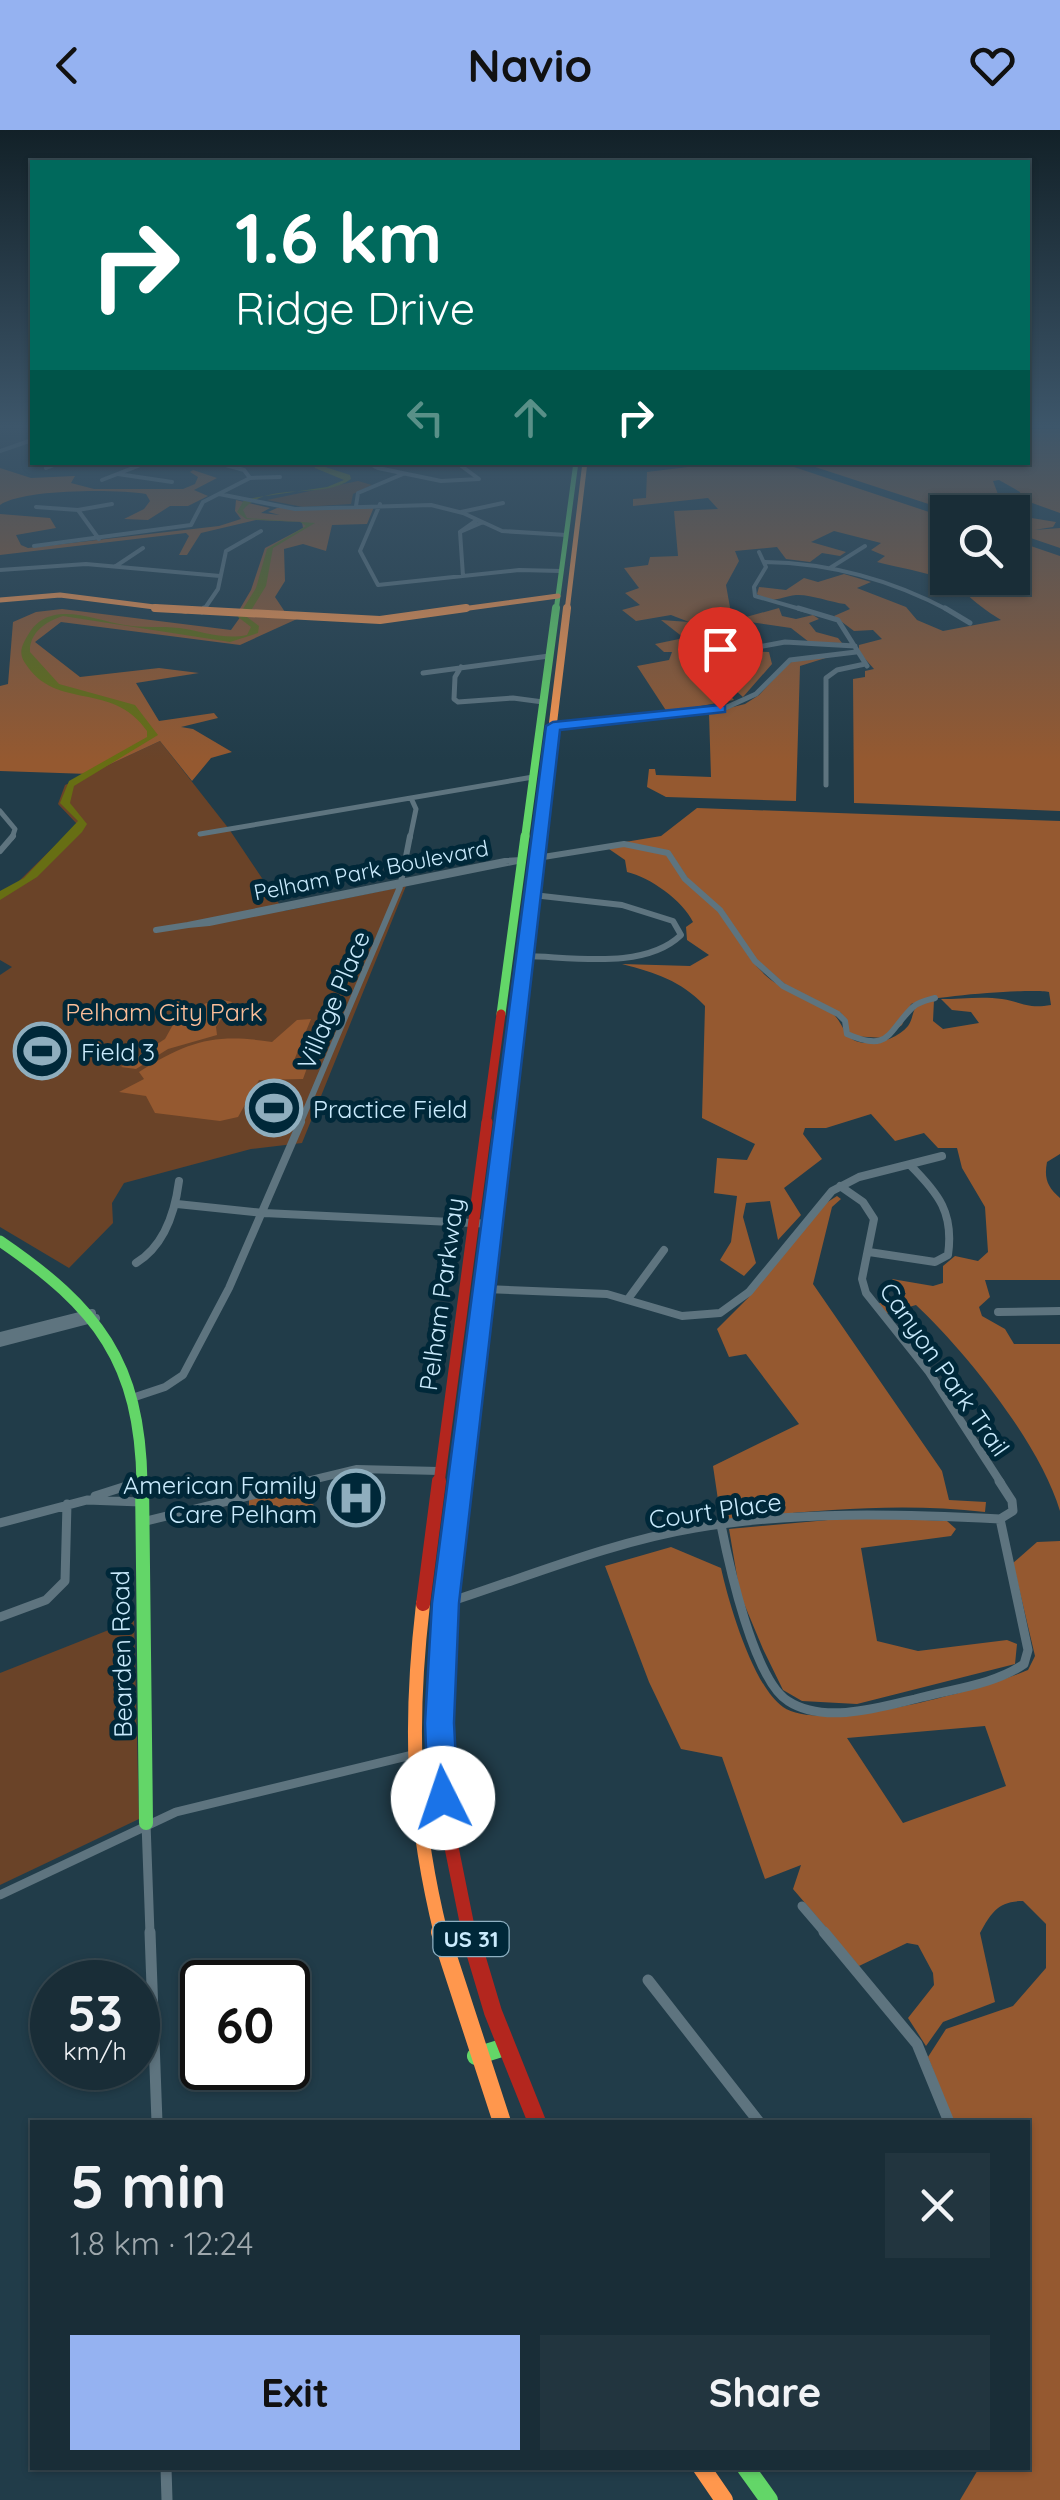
<!DOCTYPE html>
<html lang="en">
<head>
<meta charset="utf-8">
<style>
	body { margin:0; font-family:Quicksand,sans-serif; background:#22353f; color:#f1f3f6; height:100vh; display:flex; flex-direction:column; font-size:38px; white-space:nowrap }
	* { box-sizing:border-box; margin:0 }
	p { font-size:32px; color:#9fa8ad }
	.icon { flex:none; width:55px; height:55px; fill:none; stroke:currentColor; stroke-width:2; stroke-linecap:round; stroke-linejoin:round }
	.map { position:relative; flex:1; overflow:hidden }
	.details { position:absolute; left:30px; top:1990px; width:1000px; height:350px; display:flex; flex-direction:column; background:#192d37; border-radius:0px; box-shadow:0 2px 8px #0004,0 0 0 2px #374952 }
	.details>* { flex:none }
	.banner { position:absolute; left:30px; top:30px; width:1000px; height:305px; border-radius:0px; box-shadow:0 2px 8px #0004,0 0 0 2px #374952; background:#00695c; color:#fff; overflow:hidden }
	.fabs { position:absolute; left:930px; top:365px; display:grid; gap:20px }
	.fabs a { display:grid; place-items:center; width:100px; height:100px; border-radius:0px; background:#192d37; box-shadow:0 2px 8px #0004,0 0 0 2px #374952; font-size:50px }
	.speed { position:absolute; left:30px; top:1830px; display:flex; gap:20px; font-size:50px; font-weight:700; text-align:center }
	.speed>* { display:grid; place-content:center; width:130px; height:130px; border-radius:50%; background:#192d37; box-shadow:0 2px 8px #0004,0 0 0 2px #374952; line-height:1 }
	.speed small { font-size:25px; font-weight:400 }
	.speed .limit { border:5px solid #111; border-radius:15px; background:#fff; color:#111 }
	.pin { position:absolute; display:grid; place-items:center; width:85px; height:85px; color:#fff; margin:-102px -42px; border-radius:50% 50% 50% 0; rotate:-45deg; box-shadow:0 0 10px #0007 }
	.pin .icon { rotate:45deg }
	.me { position:absolute; width:110px; margin:-55px; rotate:356deg; stroke-linejoin:round; filter:drop-shadow(0 0 8px #0008) }
	.turn { display:flex; align-items:center; gap:35px; height:210px; padding:0 40px; font-size:45px }
	.turn .icon { width:130px; height:130px; stroke-width:2.5 }
	.turn b { display:block; font-size:70px; line-height:85px }
	.lanes { display:flex; align-items:center; height:95px; padding:0 40px; background:#0003; justify-content:center; gap:50px; direction:ltr }
	.lanes .off { opacity:.35 }
	.round { display:grid; place-items:center; flex:none; width:105px; height:105px; border-radius:0px; background:#22353f }
	.overview { display:flex; align-items:center; justify-content:space-between; height:170px; padding:0 40px }
	h1 { font-size:60px; font-weight:700; line-height:75px }
	.primary-button { display:flex; gap:20px; margin-top:auto; padding:20px 40px }
	.primary-button a { flex:1; height:115px; border-radius:0px; background:#95b2f1; color:#111; font-size:40px; font-weight:700; line-height:115px; text-align:center }
	.primary-button a+a { background:#22353f; color:#f1f3f6 }
	header { display:flex; justify-content:space-between; align-items:center; height:130px; padding:0 40px; background:#95b2f1; color:#111; font-size:45px; font-weight:700 }
	.map>svg:first-child { display:block }
	.green { fill:#6a4328 }
	.forest { fill:#955930; fill-rule:evenodd }
	.water { fill:#676e13 }
	.lines { fill:none; stroke-linecap:round; stroke-linejoin:round }
	.street-far5 { stroke:#5e747f; stroke-width:4 }
	.street-far4 { stroke:#5e747f; stroke-width:5 }
	.street-far3 { stroke:#5e747f; stroke-width:6 }
	.street-far2 { stroke:#5e747f; stroke-width:8 }
	.street-far1 { stroke:#5e747f; stroke-width:9 }
	.street { stroke:#5e747f; stroke-width:11 }
	.fast-far5 { stroke:#63d668; stroke-width:5 }
	.fast-far4 { stroke:#63d668; stroke-width:8 }
	.fast-far3 { stroke:#63d668; stroke-width:9 }
	.fast-far2 { stroke:#63d668; stroke-width:11 }
	.fast-far1 { stroke:#63d668; stroke-width:14 }
	.fast { stroke:#63d668; stroke-width:18 }
	.slow-far4 { stroke:#ff974d; stroke-width:5 }
	.slow-far3 { stroke:#ff974d; stroke-width:8 }
	.slow-far2 { stroke:#ff974d; stroke-width:9 }
	.slow-far1 { stroke:#ff974d; stroke-width:14 }
	.slow { stroke:#ff974d; stroke-width:18 }
	.jam-far3 { stroke:#b3261e; stroke-width:9 }
	.jam-far2 { stroke:#b3261e; stroke-width:11 }
	.jam-far1 { stroke:#b3261e; stroke-width:14 }
	.jam { stroke:#b3261e; stroke-width:18 }
	.route { fill:#1a73e8; stroke:#114b97; stroke-width:2.5 }
	.labels { text-anchor:middle; dominant-baseline:central; stroke-width:10; stroke-linejoin:round; paint-order:stroke }
	.far-street-label { font-size:22px; fill:#caebfd; stroke:#002839 }
	.shield { fill:#002839; stroke:#8db0c2; stroke-width:2.5 }
	.shield-label { font-size:22px; font-weight:bold; fill:#caebfd }
	.street-label { font-size:25px; fill:#caebfd; stroke:#002839 }
	.park-label { font-size:25px; fill:#fbbe99; stroke:#002839 }
	.poi-label { font-size:25px; fill:#caebfd; stroke:#002839; text-anchor:start }
</style>
</head>
<body>
<header><svg class="icon" aria-label="back" viewBox="0 0 24 24"><path d="M15 5l-7 7 7 7"/></svg>Navio<svg class="icon" aria-label="heart" viewBox="0 0 24 24"><path d="M12 20l-8-8c-3-5 5-10 8-4 3-6 11-1 8 4z"/></svg></header>
<div class="map">
<svg width="1060" height="2370" viewBox="0 0 1060 2370">
	<rect width="100%" height="100%" fill="#213c49"/>
	<path class="green" d="M 358,351 L 372,355 L 353,364 L 351,374 L 303,377 L 267,370 Z
		M 160,611 L 229,699 L 284,781 L 406,756 L 302,1013 L 251,1019 L 124,1053 L 112,1073 L 113,1093 L 69,1138 L 0,1097 L 0,845 L 12,837 L 0,830 L 0,762 L 17,753 L 77,694 L 58,674 L 65,655 Z
		M 134,1490 L 139,1689 L 0,1755 L 0,1543 Z"/>
	<path class="forest" d="M 1028,299 L 1060,299 L 1060,383 L 1021,369 L 1020,362 L 999,350 L 993,351 L 999,367 L 1013,375 L 994,378 L 1000,382 L 953,382 L 803,333 L 1028,332 Z
		M 721,333 L 782,333 L 947,388 L 948,448 L 1012,448 L 1013,410 L 1060,426 L 1060,681 L 854,673 L 853,549 L 865,547 L 865,541 L 874,539 L 859,522 L 859,515 L 882,509 L 873,500 L 854,501 L 834,486 L 850,479 L 845,474 C 830,472 810,464 796,465 C 779,467 773,475 757,464 L 759,457 L 786,460 L 804,448 L 818,452 L 844,444 L 871,452 L 857,458 L 906,477 L 917,490 L 943,501 L 1001,490 C 986,481 975,472 963,461 C 943,443 902,439 877,432 L 885,426 L 871,420 L 881,413 L 834,401 L 811,412 L 846,422 L 840,426 L 822,423 L 810,432 L 786,429 L 777,417 L 735,421 L 739,431 L 726,455 L 731,483 L 746,487 L 779,478 L 782,486 L 796,489 L 813,485 L 819,489 L 809,493 L 816,502 L 838,508 L 842,513 L 809,512 L 791,498 L 750,492 L 712,497 L 747,521 L 769,522 L 772,534 L 743,567 L 727,553 L 742,546 L 733,540 L 711,543 L 734,570 L 667,582 L 637,536 L 669,530 L 672,522 L 664,522 L 655,514 L 684,508 L 661,490 L 689,492 L 671,485 L 636,491 L 622,480 L 640,475 L 625,463 L 639,458 L 624,438 L 648,435 L 650,427 L 678,426 L 674,381 L 718,379 L 708,368 L 633,376 L 633,369 L 646,368 L 647,342 Z
		M 0,338 L 31,348 L 75,346 L 71,353 L 94,359 L 183,359 L 195,354 L 198,347 L 190,342 L 193,340 L 217,348 L 194,360 L 208,366 L 188,376 L 170,376 L 148,390 L 124,389 L 144,379 L 150,371 L 146,364 C 116,359 23,359 0,375 Z
		M 236,370 L 270,378 L 261,383 L 280,385 L 268,382 L 277,378 L 374,377 L 367,394 L 332,395 L 326,421 L 303,414 L 284,419 L 285,451 L 275,467 L 285,482 L 238,482 L 251,460 L 265,418 L 303,398 L 302,392 L 256,390 L 201,403 L 187,425 L 179,425 L 189,406 L 186,403 L 0,425 L 0,384 L 50,388 L 56,398 L 16,405 L 21,415 L 28,418 L 219,396 L 241,389 L 235,381 Z
		M 1013,385 L 1056,392 L 1053,397 L 1034,400 L 1060,398 L 1060,418 L 1013,402 Z
		M 62,479 L 231,500 L 241,486 L 297,489 L 240,515 L 61,492 L 35,512 L 80,547 L 159,538 L 199,543 L 136,553 L 159,591 L 214,583 L 218,588 L 181,597 L 193,599 L 232,622 L 211,628 L 192,651 L 160,611 L 89,644 L 0,641 L 0,556 L 8,554 L 13,492 L 36,482 Z
		M 832,526 L 800,536 L 796,671 L 666,667 L 647,657 L 649,639 L 655,639 L 656,645 L 711,647 L 709,583 L 745,574 L 759,565 L 788,534 L 797,529 Z
		M 697,678 L 1060,691 L 1060,1024 L 1047,1032 C 1044,1048 1047,1057 1060,1068 L 1060,1150 L 985,1150 L 990,1167 L 979,1177 L 982,1186 L 1005,1199 L 1014,1214 L 1060,1214 L 1060,1381 C 1040,1314 967,1223 916,1175 L 885,1184 L 877,1174 L 906,1164 L 892,1149 L 933,1156 L 943,1153 L 943,1136 L 955,1126 L 978,1131 L 988,1122 L 985,1077 L 962,1038 L 957,1018 L 938,1018 L 924,1003 L 895,1011 L 871,984 L 826,998 L 805,998 L 803,1004 L 822,1029 L 784,1058 L 801,1085 L 778,1110 L 770,1071 L 746,1073 L 743,1087 L 756,1133 L 744,1146 L 720,1130 L 731,1112 L 737,1066 L 714,1063 L 717,1028 L 747,1030 L 755,1014 L 702,988 L 705,876 C 680,850 656,843 622,834 L 690,836 L 709,825 L 687,810 L 686,797 L 693,792 C 683,771 650,747 627,742 L 625,730 L 609,719 L 628,715 L 666,723 C 680,746 702,759 718,780 C 738,805 747,833 774,852 C 791,864 813,868 829,880 C 846,893 842,912 866,913 C 880,914 899,907 908,896 C 913,889 912,882 917,875 L 934,870 L 933,891 L 943,899 L 979,893 L 971,882 L 952,880 L 941,869 C 960,869 983,866 1002,869 C 1022,872 1027,879 1051,875 L 1049,862 C 1033,858 928,866 911,874 L 902,895 L 884,908 L 851,906 L 841,883 L 786,855 L 755,828 L 723,780 L 691,753 L 670,722 L 625,712 L 661,706 Z
		M 219,869 L 232,872 L 216,897 L 217,905 L 168,919 L 136,939 L 121,937 L 165,909 L 180,882 Z
		M 311,889 L 293,933 L 307,938 L 303,949 L 259,950 L 238,987 L 220,991 L 155,983 L 146,966 L 119,962 L 144,949 L 139,942 C 188,911 215,903 272,912 L 297,890 Z
		M 837,1066 L 841,1069 L 832,1077 L 813,1154 L 942,1341 L 949,1370 L 986,1372 L 985,1382 C 896,1372 810,1381 721,1390 L 713,1336 L 799,1294 L 746,1224 L 729,1227 L 717,1199 L 748,1168 L 823,1075 Z
		M 306,1355 L 310,1360 L 307,1371 L 314,1375 L 307,1385 L 272,1377 L 249,1378 L 249,1370 Z
		M 861,1387 L 947,1391 L 956,1399 L 951,1406 L 861,1418 L 877,1511 L 918,1521 L 1007,1510 L 1017,1514 L 1015,1534 L 857,1574 L 802,1571 L 783,1560 L 763,1519 L 740,1464 L 729,1399 Z
		M 1060,1411 L 1060,2370 L 960,2370 L 979,2338 L 1028,2338 L 1028,1992 L 953,1992 L 928,1927 L 946,1899 L 1013,1876 L 1046,1838 L 1046,1794 L 1023,1771 C 998,1771 991,1783 980,1803 L 995,1872 L 943,1892 L 926,1916 L 908,1888 L 934,1855 L 933,1843 L 918,1815 L 907,1813 L 859,1836 L 793,1759 L 801,1735 L 765,1749 L 722,1627 L 681,1619 L 649,1552 L 605,1436 L 671,1417 L 721,1438 C 729,1474 753,1556 783,1577 C 823,1605 983,1559 1028,1540 L 1035,1526 L 1013,1433 L 1037,1412 ZM 985,1596 L 1006,1656 L 903,1693 L 847,1608 Z"/>
	<path class="water" d="M 313,333 L 350,345 L 351,349 C 321,371 268,350 243,380 L 247,388 L 315,393 L 273,418 L 266,456 L 247,487 L 259,496 L 258,503 L 230,512 L 63,486 C 46,491 29,503 30,522 L 59,554 L 135,575 L 158,605 L 74,656 L 70,673 L 87,694 L 82,702 L 37,747 L 0,770 L 0,761 L 24,748 L 78,691 L 60,673 L 69,651 L 147,607 L 147,601 C 112,550 56,582 25,533 C 18,523 22,515 28,505 C 49,468 93,490 125,495 C 143,498 161,496 179,498 C 202,501 223,510 247,505 L 251,497 L 238,487 L 256,458 L 267,419 L 306,396 L 300,392 L 246,389 L 237,382 L 244,370 L 253,368 L 327,357 L 344,350 L 315,338 Z"/>
	<g class="lines">
		<path class="street-far5" d="M 0,321 L 32,310
			M 378,332 L 374,336 L 378,338 L 441,351 L 479,349 L 456,332
			M 46,338 L 62,332
			M 118,344 L 172,352
			M 250,348 L 280,347
			M 102,350 L 148,332
			M 219,364 L 295,379 L 431,375 L 463,383 L 502,401 L 566,405
			M 380,374 L 360,421 L 378,455 L 519,440 L 561,441
			M 356,376 L 358,363 L 403,344
			M 36,377 L 78,380 L 99,409
			M 78,380 L 112,374
			M 461,382 L 503,373
			M 477,390 L 460,402 L 481,393
			M 460,402 L 463,446
			M 34,416 L 191,395 L 203,372 L 250,348 L 244,340 L 215,332
			M 759,422 L 766,437 L 754,457 L 755,466 L 807,481
			M 765,432 C 831,433 892,450 950,481
			M 116,436 L 143,418
			M 830,438 L 865,416
			M 0,440 L 86,434 L 220,446
			M 203,481 L 218,459 L 226,421 L 261,401"/>
		<path class="street-far4" d="M 798,478 L 838,490 L 867,536
			M 945,478 L 970,493
			M 202,482 L 204,478
			M 747,519 L 785,512 L 855,516
			M 461,537 L 455,547 L 454,569 L 458,572 L 513,568 L 543,572
			M 423,543 L 549,526
			M 553,596 L 725,578 L 756,564 L 790,530 L 856,522
			M 826,655 L 826,548 L 837,540 L 865,534
			M 0,681 L 15,699 L 12,708
			M 200,704 L 533,647
			M 410,708 L 416,679 L 411,668"/>
		<path class="street-far3" d="M 0,721 L 13,706
			M 537,728 L 624,714 L 668,723 L 685,749 L 720,780 L 755,831 L 783,856 L 838,884 L 845,891 L 847,904 C 890,923 887,902 913,877 C 918,872 928,870 935,868
			M 522,730 L 209,793 L 188,795 L 505,731 Z
			M 156,800 L 188,795
			M 526,826 C 573,827 645,840 681,805 L 673,791 L 622,775 L 533,765
			M 300,994 L 400,757 L 410,706"/>
		<path class="street-far2" d="M 840,1056 L 863,1072 L 874,1089 L 862,1149 L 866,1163 L 929,1242 L 1001,1353
			M 177,1074 L 264,1083 L 493,1094
			M 869,1122 L 935,1132 L 948,1125 C 954,1083 939,1064 910,1035
			M 136,1133 C 164,1116 175,1082 179,1051
			M 485,1159 L 607,1164 L 682,1186 L 720,1183 L 749,1162 L 832,1061 L 859,1047 L 942,1026
			M 628,1169 L 664,1120
			M 998,1182 L 1060,1181
			M 0,1206 L 92,1183
			M 0,1213 L 96,1188
			M 135,1267 L 165,1257 L 183,1245 L 229,1158 L 301,992
			M 135,1353 L 142,1351
			M 299,1353 L 357,1339 L 439,1341"/>
		<path class="street-far1" d="M 999,1351 L 1012,1371 L 1013,1381 L 1000,1389
			M 95,1366 L 142,1351
			M 142,1392 L 309,1351
			M 0,1393 L 87,1370 L 141,1372
			M 721,1395 C 729,1435 754,1550 788,1571 C 823,1594 878,1578 915,1569 C 951,1559 994,1555 1024,1534 L 1028,1520 L 1000,1389
			M 446,1473 C 527,1447 611,1412 695,1398 C 795,1381 899,1384 1000,1389
			M 0,1487 L 46,1470 L 65,1451 L 67,1374
			M 146,1693 L 150,1804
			M 0,1765 L 176,1682 L 412,1625
			M 802,1776 L 826,1804"/>
		<path class="street" d="M 150,1802 L 157,1992
			M 824,1802 L 917,1914 L 949,1992
			M 648,1850 L 759,1992
			M 166,2338 L 167,2370"/>
		<path class="fast-far5" d="M 556,481 L 576,332"/>
		<path class="fast-far4" d="M 525,708 L 556,478"/>
		<path class="fast-far3" d="M 501,884 L 525,706
			M 504,994 L 512,932"/>
		<path class="fast-far2" d="M 0,1111 C 98,1178 140,1232 142,1353
			M 461,1353 L 505,992"/>
		<path class="fast-far1" d="M 142,1351 L 146,1693
			M 446,1690 C 438,1574 447,1466 461,1351"/>
		<path class="fast" d="M 476,1926 L 505,1917
			M 746,2338 L 769,2370"/>
		<path class="slow-far4" d="M 0,470 L 60,465 L 186,481
			M 447,481 L 558,466
			M 567,481 L 585,332"/>
		<path class="slow-far3" d="M 155,478 L 380,490 L 466,478
			M 539,708 L 567,478"/>
		<path class="slow-far2" d="M 512,932 L 540,706"/>
		<path class="slow-far1" d="M 423,1474 C 409,1595 412,1686 441,1804"/>
		<path class="slow" d="M 440,1802 L 502,1992
			M 702,2338 L 724,2370"/>
		<path class="jam-far3" d="M 486,994 L 501,884"/>
		<path class="jam-far2" d="M 439,1353 L 487,992"/>
		<path class="jam-far1" d="M 423,1474 L 439,1351
			M 446,1690 L 469,1804"/>
		<path class="jam" d="M 469,1802 L 493,1882 L 537,1992"/>
	</g>
	<linearGradient id="sky" x2="0" y2="1"><stop stop-color="#122128"/><stop offset="0.47" stop-color="#3d566a"/><stop offset="1" stop-color="#3d566a" stop-opacity="0"/></linearGradient>
	<rect width="1060" height="630" fill="url(#sky)"/>
	<path class="route" d="M 720,575 L 725,576 L 725,582 L 560,600 L 459,1473 L 454,1593 L 458,1668 L 453,1677 L 443,1681 L 433,1677 L 428,1668 L 425,1593 L 432,1473 L 546,596 L 553,592 Z"/>
	<defs>
		<g id="stadium-ring" transform="scale(2.875)"><circle r="9.5" fill="#002839" stroke="#8faebe" stroke-width="1.5"/><path d="M0-5a6.5 5 0 1 0 0 10a6.5 5 0 1 0 0-10ZM-3.5-1.8h7v3.6h-7Z" fill="#8faebe"/></g>
		<g id="hospital-ring" transform="scale(2.875)"><circle r="9.5" fill="#002839" stroke="#8faebe" stroke-width="1.5"/><path d="M-5-5h3v3.5h4V-5h3V5h-3V1.5h-4V5h-3Z" fill="#8faebe"/></g>
	</defs>
	<g fill-rule="evenodd">
		<use href="#stadium-ring" x="42" y="921"/>
		<use href="#stadium-ring" x="274" y="978"/>
		<use href="#hospital-ring" x="356" y="1368"/>
	</g>
	<g class="labels">
		<g class="far-street-label">
			<text transform="translate(371 740) rotate(-11)">Pelham Park Boulevard</text>
		</g>
		<rect class="shield" x="433.5" y="1792" width="75" height="34" rx="8"/>
		<g class="shield-label">
			<text x="471" y="1809">US 31</text>
		</g>
		<g class="street-label">
			<text transform="translate(333 870) rotate(-67)">Village Place</text>
			<text transform="translate(441 1164) rotate(-82)">Pelham Parkway</text>
			<text transform="translate(945 1239) rotate(55)">Canyon Park Trail</text>
			<text transform="translate(715 1380) rotate(-8)">Court Place</text>
			<text transform="translate(121 1524) rotate(-91)">Bearden Road</text>
		</g>
		<g class="park-label">
			<text x="164" y="881">Pelham City Park</text>
		</g>
		<g class="poi-label">
			<text x="81" y="921">Field 3</text>
			<text x="313" y="978">Practice Field</text>
			<text x="317" y="1354" text-anchor="end">American Family<tspan x="317" dy="29">Care Pelham</tspan></text>
		</g>
	</g>
</svg>
<div class="fabs">
<a><svg class="icon" aria-label="search" viewBox="0 0 24 24"><circle cx="10" cy="10" r="6"/><path d="M15 15l6 6"/></svg></a>
</div>
<div class="speed"><div>53<small>km/h</small></div><div class="limit">60</div></div>
<div class="pin" style="left:720px;top:579px;background:#d93025"><svg class="icon" aria-label="arrive" viewBox="0 0 24 24"><path d="M6 21V4h12l-3 4 3 4H6"/></svg></div>
<svg class="me" style="left:443px;top:1668px" viewBox="-20 -20 40 40"><circle r="19" fill="#fff"/><path d="M0-13L10 11 0 6-10 11z" fill="#1a73e8"/></svg>
<div class="banner">
<div class="turn"><svg class="icon" aria-label="right" viewBox="0 0 24 24"><path d="M7 20v-9h11M14 6l5 5-5 5"/></svg><div><b>1.6 km</b>Ridge Drive</div></div>
<div class="lanes"><svg class="icon off" aria-label="left" viewBox="0 0 24 24"><path d="M17 20v-9H6M10 6l-5 5 5 5"/></svg><svg class="icon off" aria-label="ahead" viewBox="0 0 24 24"><path d="M12 20V5M6 11l6-6 6 6"/></svg><svg class="icon" aria-label="right" viewBox="0 0 24 24"><path d="M7 20v-9h11M14 6l5 5-5 5"/></svg></div>
</div>
<section class="details">
<div class="overview"><div><h1>5 min</h1><p>1.8 km · 12:24</p></div><a class="round"><svg class="icon" aria-label="close" viewBox="0 0 24 24"><path d="M6 6l12 12M18 6L6 18"/></svg></a></div>
<div class="primary-button"><a>Exit</a><a>Share</a></div>
</section>
</div>
</body>
</html>
